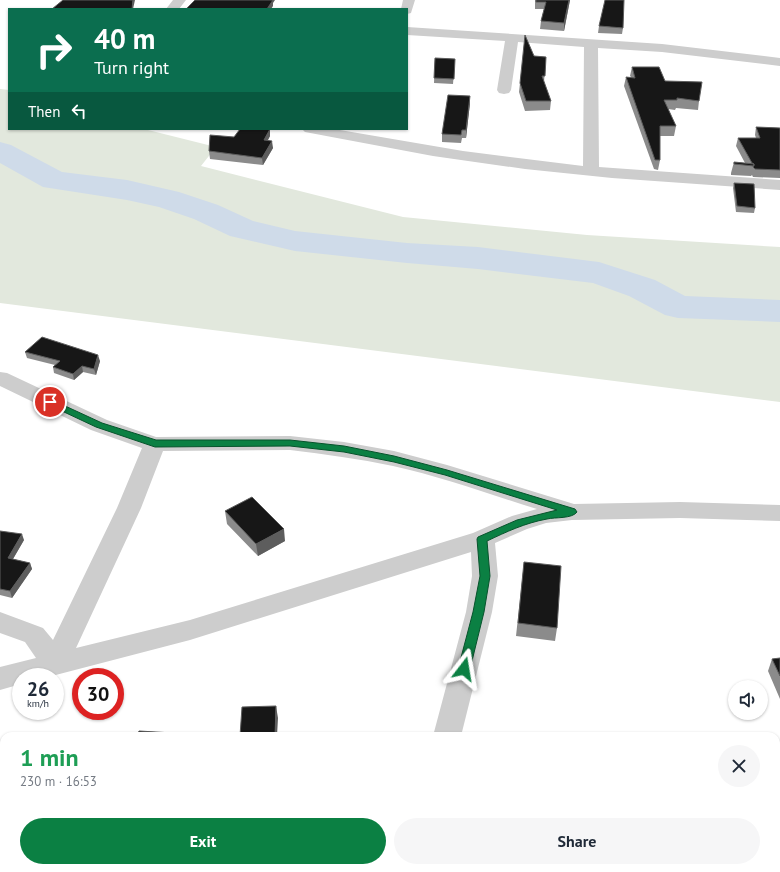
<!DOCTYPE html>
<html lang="en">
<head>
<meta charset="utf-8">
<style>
	body { margin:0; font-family:"PT Sans",sans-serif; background:#f6f6f7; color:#1f2937; height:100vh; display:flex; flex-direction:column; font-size:15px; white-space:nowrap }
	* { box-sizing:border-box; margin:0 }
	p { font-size:13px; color:#747a83 }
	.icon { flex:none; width:22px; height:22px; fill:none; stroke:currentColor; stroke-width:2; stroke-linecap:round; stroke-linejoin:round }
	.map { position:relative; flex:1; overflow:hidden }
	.sheet { position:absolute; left:0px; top:732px; width:780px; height:140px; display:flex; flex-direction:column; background:#fff; border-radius:12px 12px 0 0; box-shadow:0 1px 3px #0004 }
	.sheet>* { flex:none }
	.banner { position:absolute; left:8px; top:8px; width:400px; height:122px; border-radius:0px; box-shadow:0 1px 3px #0004; background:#0b6e4f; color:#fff; overflow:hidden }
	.fabs { position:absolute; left:728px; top:680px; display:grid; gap:8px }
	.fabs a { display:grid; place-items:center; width:40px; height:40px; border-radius:50%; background:#fff; box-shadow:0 1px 3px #0004; font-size:20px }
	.speed { position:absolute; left:12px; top:668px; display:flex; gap:8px; font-size:20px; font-weight:700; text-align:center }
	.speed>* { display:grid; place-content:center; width:52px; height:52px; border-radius:50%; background:#fff; box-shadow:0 1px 3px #0004; line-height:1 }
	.speed small { font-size:10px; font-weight:400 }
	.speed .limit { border:6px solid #d22; background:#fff; color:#111 }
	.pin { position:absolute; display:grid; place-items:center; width:34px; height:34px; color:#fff; margin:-17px; border:2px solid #fff; border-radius:50%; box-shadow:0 1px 4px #0007 }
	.me { position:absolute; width:44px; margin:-22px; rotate:14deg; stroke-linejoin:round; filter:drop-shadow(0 0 3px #0008) }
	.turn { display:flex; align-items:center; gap:14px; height:84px; padding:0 20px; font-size:18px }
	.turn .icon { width:52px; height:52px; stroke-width:2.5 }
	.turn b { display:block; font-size:28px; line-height:34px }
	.then { display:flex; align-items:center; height:38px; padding:0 20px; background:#0003; gap:8px; font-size:15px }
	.round { display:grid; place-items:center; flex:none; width:42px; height:42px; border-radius:21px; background:#f6f6f7 }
	.overview { display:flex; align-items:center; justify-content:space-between; height:68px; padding:0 20px }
	h1 { font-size:24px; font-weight:700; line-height:30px; color:#1e9e55 }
	.cta { display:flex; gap:8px; margin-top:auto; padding:8px 20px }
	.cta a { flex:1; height:46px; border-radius:24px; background:#0b8043; color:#fff; font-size:16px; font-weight:700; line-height:46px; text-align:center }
	.cta a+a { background:#f6f6f7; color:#1f2937 }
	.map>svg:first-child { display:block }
	.green { fill:#e2e8dd }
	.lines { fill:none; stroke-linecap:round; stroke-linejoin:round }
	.river { fill:#cfdbe9; fill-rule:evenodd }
	.minor { fill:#cdcdcd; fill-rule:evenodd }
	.wall { fill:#8b8b8b }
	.shaded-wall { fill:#5d5d5d }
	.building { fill:#171717; stroke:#5d5d5d }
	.route { fill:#0b8043; stroke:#07532c }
</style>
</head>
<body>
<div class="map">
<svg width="780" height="872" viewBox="0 0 780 872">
	<rect width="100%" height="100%" fill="#fff"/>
	<path class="green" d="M 0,89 L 9,90 L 9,129 L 144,129 L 216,147 L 201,166 L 403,217 L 587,235 L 780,247 L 780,402 L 0,303 Z"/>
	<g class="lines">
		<path class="river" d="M 0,142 L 11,145 L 62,172 L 127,180 L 179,192 L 218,205 L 253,221 L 295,231 L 407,243 L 478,247 L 599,262 L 655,280 L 685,296 L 780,300 L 780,322 L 678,318 L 665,315 L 629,296 L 593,283 L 478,269 L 407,263 L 295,251 L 230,236 L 194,219 L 159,207 L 127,200 L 43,187 L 0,163 Z"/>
		<path class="minor" d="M 173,0 L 186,0 L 179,9 L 166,9 Z
			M 403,0 L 415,0 L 411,13 L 407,14 L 407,9 L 401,9 Z
			M 407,27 L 662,44 L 780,58 L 780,66 L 662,52 L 598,48 L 599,167 L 780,180 L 780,190 L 612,178 L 525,169 L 433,156 L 305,132 L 302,129 L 334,129 L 463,151 L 583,166 L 584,47 L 518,42 L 511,90 L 509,93 L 504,94 L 499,93 L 497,90 L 505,41 L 407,35 Z
			M 0,372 L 7,373 L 107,420 L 156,437 L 290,436 L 344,442 L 394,451 L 447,465 L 574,504 L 680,502 L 780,505 L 780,521 L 680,518 L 572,520 L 546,523 L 527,529 L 495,543 L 498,576 L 492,612 L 461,736 L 433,736 L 466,612 L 472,576 L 471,552 L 190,640 L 48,677 L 21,677 L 21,684 L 0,690 L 0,667 L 36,658 L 25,642 L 0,633 L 0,612 L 43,628 L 53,640 L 117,508 L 142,448 L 91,430 L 0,386 ZM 290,450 C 325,454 359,459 393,466 C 442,477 489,494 537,509 L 512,516 L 473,533 L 190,620 L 76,648 L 141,508 L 163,451 Z
			M 401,868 L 433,868 L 432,872 L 400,872 Z"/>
	</g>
	<path class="wall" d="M 535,0 L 570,0 L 564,31 L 540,29 L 541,21 L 544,9 L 535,9 Z
		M 599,26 L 623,28 L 622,34 L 598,33 Z
		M 534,56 L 546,57 L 544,82 L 551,101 L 550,110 L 525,111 L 519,92 L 520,83 Z
		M 435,58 L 455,59 L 453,84 L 434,83 Z
		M 632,67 L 665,81 L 699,101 L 698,110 L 676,108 L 675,110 L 668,109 L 676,126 L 674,136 L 660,136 L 660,160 L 658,170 L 654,169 L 624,86 L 626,77 L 631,77 L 630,76 Z
		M 470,103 L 466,138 L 462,138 L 461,143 L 442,142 L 442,134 Z
		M 756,127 L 780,128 L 780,178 L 753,177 L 752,175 L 751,176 L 731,175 L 731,173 L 734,162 L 745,163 L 736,146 L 738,138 L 756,138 L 755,135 Z
		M 270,129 L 270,136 L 268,140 L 273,148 L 263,165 L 210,159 L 209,151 Z
		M 734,183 L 755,208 L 754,213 L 736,212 L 733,188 Z
		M 25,352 L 100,361 L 96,375 L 83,372 L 74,380 L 54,373 L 53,367 L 55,365 L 27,358 Z
		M 225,511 L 285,541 L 258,556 L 227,524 Z
		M 0,531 L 24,540 L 13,559 L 30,563 L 32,569 L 12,598 L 0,595 Z
		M 524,562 L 557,628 L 555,641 L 516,636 Z
		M 780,658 L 780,699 L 768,671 L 772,659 Z
		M 704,868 L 765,868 L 765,872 L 704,872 Z"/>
	<path class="shaded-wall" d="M 133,0 L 135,0 L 133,9 L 132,9 Z
		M 270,0 L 275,0 L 273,3 L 273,6 L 271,9 L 267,9 Z
		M 569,0 L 570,0 L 564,31 L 564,23 Z
		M 470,96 L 470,103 L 466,138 L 466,130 Z
		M 270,129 L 270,136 L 264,147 L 264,140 Z
		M 272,141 L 273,148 L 263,165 L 262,158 Z
		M 98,355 L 100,361 L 96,375 L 94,369 Z
		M 82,366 L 83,372 L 74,380 L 73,374 Z
		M 284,529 L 285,541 L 258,556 L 256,544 Z
		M 22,534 L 24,540 L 10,564 L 8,558 Z
		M 30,563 L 32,569 L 12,598 L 10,591 Z
		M 276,706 L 278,718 L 277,736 L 275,736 Z"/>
	<path class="building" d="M 63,0 L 133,0 L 132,9 L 52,9 Z
		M 195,0 L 273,0 L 267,9 L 186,9 Z
		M 536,0 L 569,0 L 564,23 L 541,21 L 546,2 L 536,2 Z
		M 605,0 L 624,0 L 623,28 L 599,26 Z
		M 525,35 L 534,56 L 546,57 L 545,76 L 542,76 L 551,101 L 526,101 L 520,83 Z
		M 435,58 L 455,59 L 454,79 L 434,78 Z
		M 632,67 L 659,67 L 665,81 L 702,82 L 699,101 L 677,98 L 677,100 L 664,100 L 676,126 L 660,126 L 660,160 L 655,160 L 626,77 L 635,78 Z
		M 448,95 L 470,96 L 466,130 L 462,130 L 461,135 L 442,134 Z
		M 756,127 L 780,128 L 780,170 L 755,169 L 753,167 L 754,164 L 752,163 L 738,138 L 760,138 Z
		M 240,129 L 270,129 L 264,140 L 272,141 L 262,158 L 209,151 L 210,135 L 234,137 Z
		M 734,162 L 754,164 L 754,166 L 734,164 Z
		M 734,183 L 754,184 L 755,208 L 737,206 Z
		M 42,337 L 98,355 L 94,369 L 82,366 L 73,374 L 53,367 L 60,361 L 25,352 Z
		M 252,497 L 284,529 L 256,544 L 225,511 Z
		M 0,531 L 22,534 L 8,558 L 30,563 L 10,591 L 0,589 Z
		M 524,562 L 561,566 L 557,628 L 518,623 Z
		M 780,658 L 780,676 L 772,659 Z
		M 276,706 L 275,736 L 240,736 L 242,707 Z
		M 139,731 L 190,734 L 189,736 L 137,736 Z
		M 708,868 L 765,868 L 765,872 L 708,872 Z"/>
	<path class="route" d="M 50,399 L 102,423 L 156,440 L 290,440 L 344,446 L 394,456 L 447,470 L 575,509 L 577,512 C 572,519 555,517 547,519 C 525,523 506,532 487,541 L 490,576 L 484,612 L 470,669 L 468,672 L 464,673 L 460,672 L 458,669 L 473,612 L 480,576 L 477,539 L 478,537 L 517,520 L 557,510 L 445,475 L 394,462 L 344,452 L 290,446 L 155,447 L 96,427 L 47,404 L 46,402 Z"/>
</svg>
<div class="fabs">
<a><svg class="icon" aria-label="sound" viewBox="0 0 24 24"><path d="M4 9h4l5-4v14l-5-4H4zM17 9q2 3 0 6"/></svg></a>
</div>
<div class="speed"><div>26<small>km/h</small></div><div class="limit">30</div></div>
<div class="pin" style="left:50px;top:402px;background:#d93025"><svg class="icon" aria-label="arrive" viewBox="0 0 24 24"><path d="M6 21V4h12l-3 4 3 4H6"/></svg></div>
<svg class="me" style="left:464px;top:669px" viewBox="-20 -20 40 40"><path d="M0-17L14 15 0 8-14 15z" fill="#0b8043" stroke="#fff" stroke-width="4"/></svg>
<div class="banner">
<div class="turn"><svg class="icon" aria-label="right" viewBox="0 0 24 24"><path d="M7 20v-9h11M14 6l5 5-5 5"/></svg><div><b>40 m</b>Turn right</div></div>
<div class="then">Then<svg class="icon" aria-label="left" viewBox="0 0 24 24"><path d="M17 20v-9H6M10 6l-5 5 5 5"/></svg></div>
</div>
<section class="sheet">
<div class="overview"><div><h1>1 min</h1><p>230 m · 16:53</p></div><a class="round"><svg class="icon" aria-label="close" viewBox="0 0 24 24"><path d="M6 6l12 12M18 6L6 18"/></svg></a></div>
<div class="cta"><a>Exit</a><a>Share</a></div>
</section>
</div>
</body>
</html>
